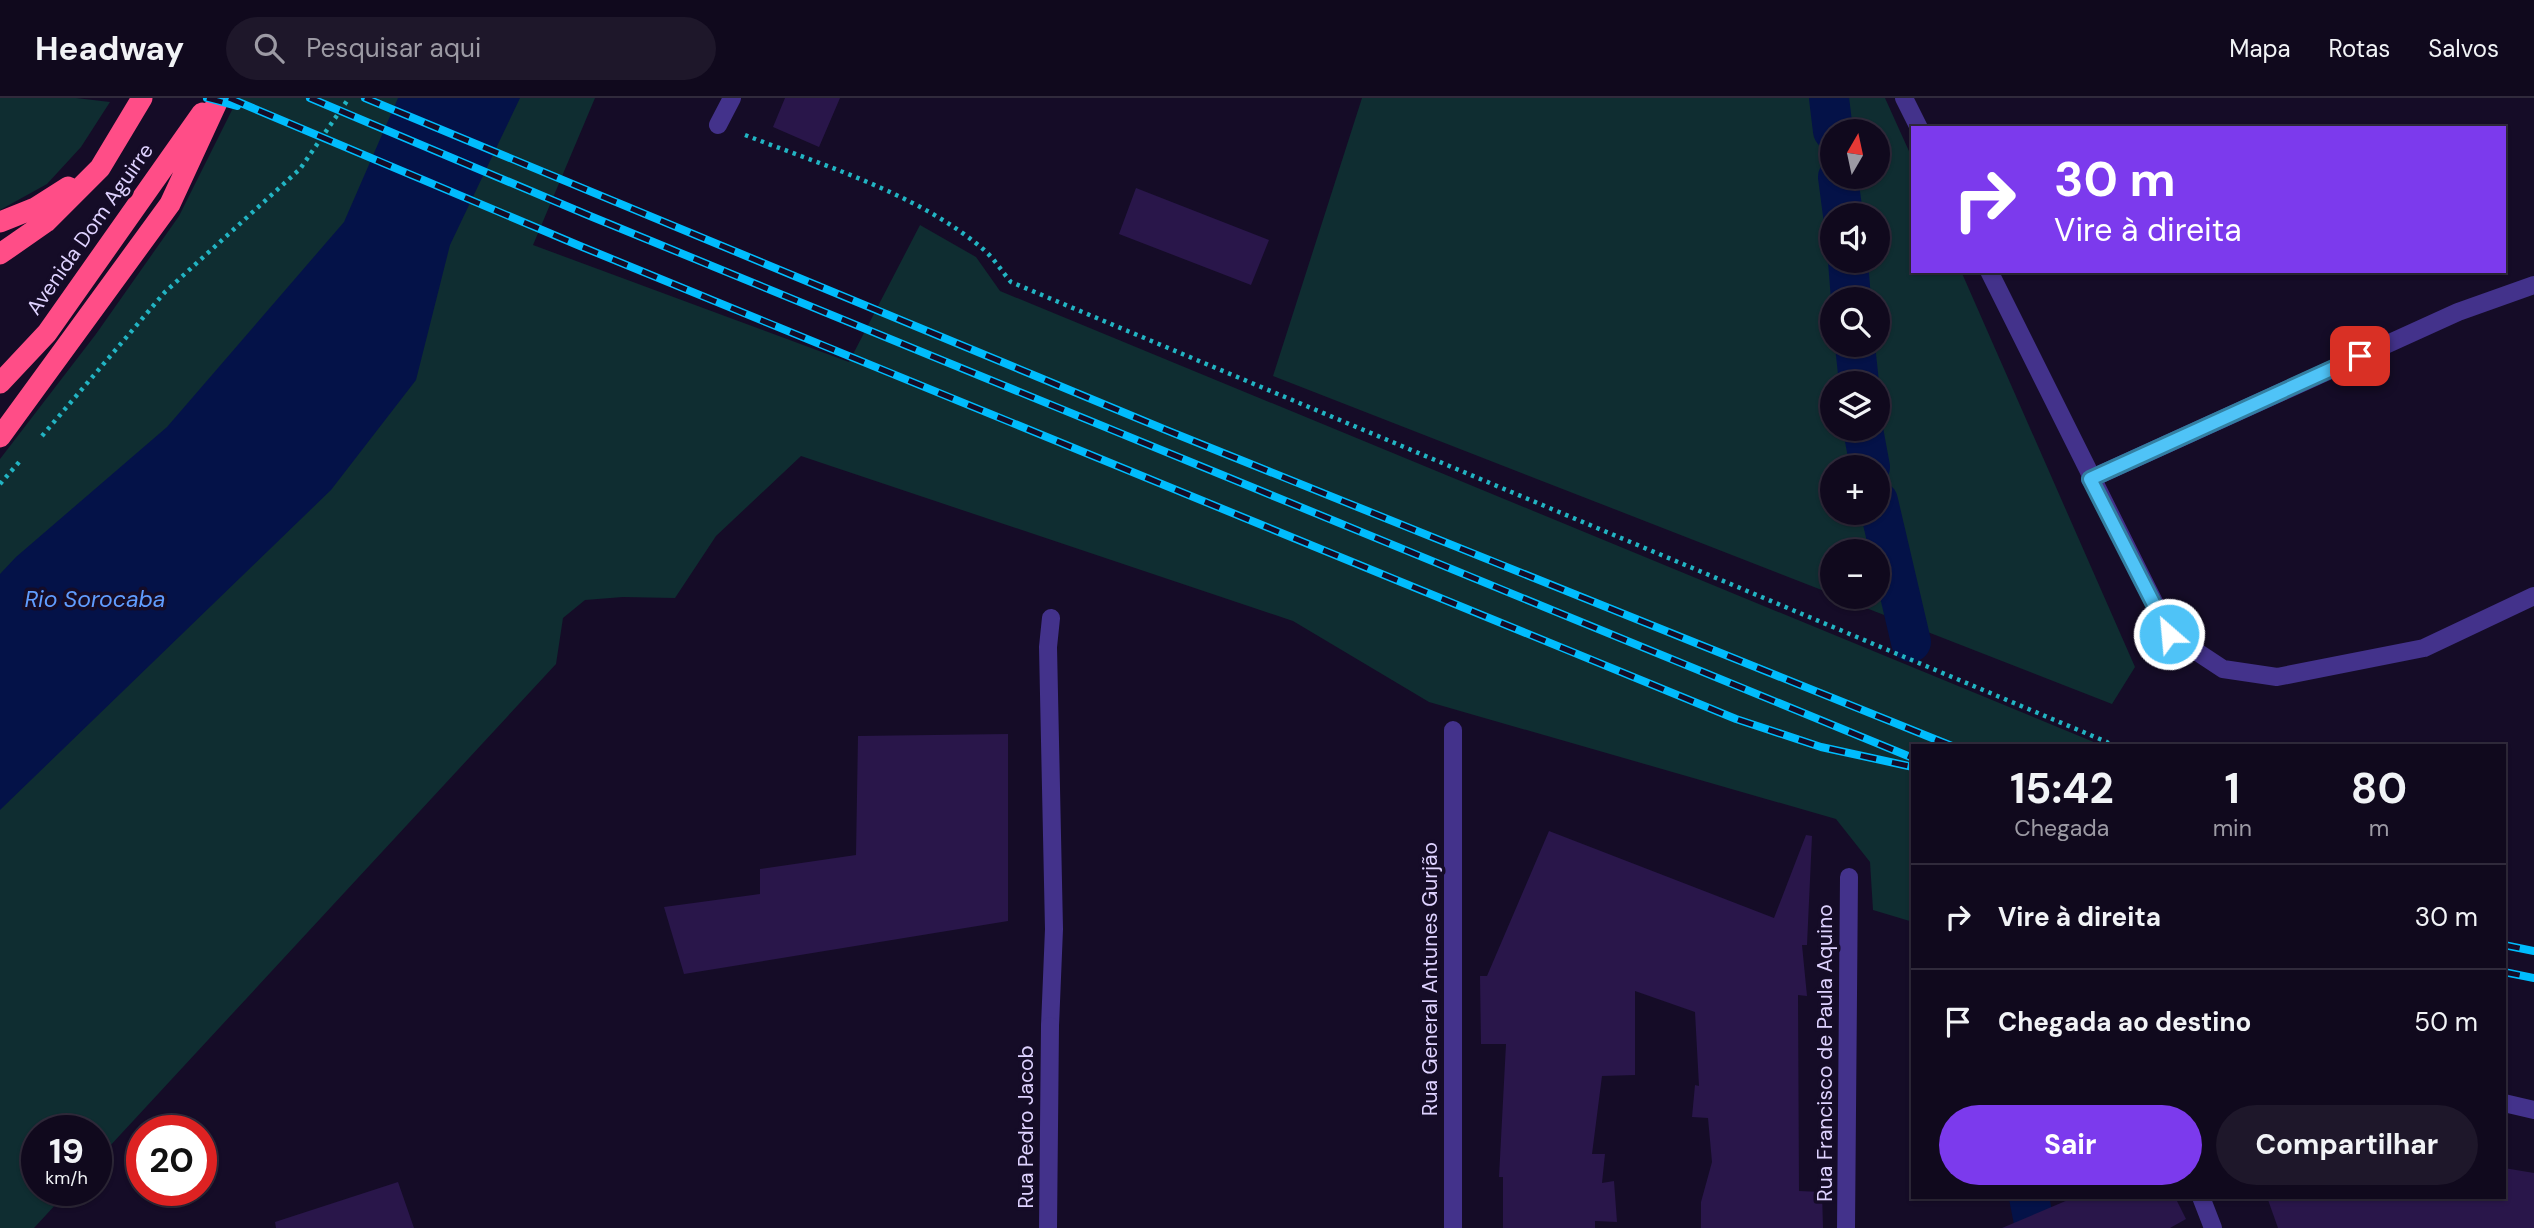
<!DOCTYPE html>
<html lang="pt">
<head>
<meta charset="utf-8">
<style>
	body { margin:0; font-family:"DM Sans",sans-serif; background:#1e172a; color:#f1f3f6; height:100vh; display:flex; flex-direction:column; font-size:26px; white-space:nowrap }
	* { box-sizing:border-box; margin:0 }
	p { font-size:23px; color:#9c9aa4 }
	.icon { flex:none; width:38px; height:38px; fill:none; stroke:currentColor; stroke-width:2; stroke-linecap:round; stroke-linejoin:round }
	.map { position:relative; flex:1; overflow:hidden }
	.sheet { position:absolute; left:1911px; top:646px; width:595px; height:455px; display:flex; flex-direction:column; background:#10091d; border-radius:0px; box-shadow:0 2px 5px #0004,0 0 0 2px #302a3b }
	.sheet>* { flex:none }
	.hud { position:absolute; left:1911px; top:28px; width:595px; height:147px; border-radius:0px; box-shadow:0 2px 5px #0004,0 0 0 2px #302a3b; background:#7c3aed; color:#fff; overflow:hidden }
	.needle { width:46px; rotate:9deg }
	.tools { position:absolute; left:1820px; top:21px; display:grid; gap:14px }
	.tools a { display:grid; place-items:center; width:70px; height:70px; border-radius:50%; background:#10091d; box-shadow:0 2px 5px #0004,0 0 0 2px #302a3b; font-size:35px }
	.speed { position:absolute; left:21px; top:1017px; display:flex; gap:14px; font-size:35px; font-weight:700; text-align:center }
	.speed>* { display:grid; place-content:center; width:91px; height:91px; border-radius:50%; background:#10091d; box-shadow:0 2px 5px #0004,0 0 0 2px #302a3b; line-height:1 }
	.speed small { font-size:18px; font-weight:400 }
	.speed .limit { border:10px solid #d22; background:#fff; color:#111 }
	.pin { position:absolute; display:grid; place-items:center; width:60px; height:60px; color:#fff; margin:-30px; border-radius:14px; box-shadow:0 4px 10px #0006 }
	.me { position:absolute; width:77px; margin:-38px; rotate:333deg; stroke-linejoin:round; filter:drop-shadow(0 0 5px #0008) }
	.turn { display:flex; align-items:center; gap:24px; height:147px; padding:0 28px; font-size:32px }
	.turn .icon { width:91px; height:91px; stroke-width:2.5 }
	.turn b { display:block; font-size:49px; line-height:60px }
	.eta { display:flex; justify-content:space-evenly; align-items:center; height:119px; text-align:center }
	.eta b { font-size:42px; font-weight:700; line-height:49px }
	.action { display:flex; gap:14px; margin-top:auto; padding:14px 28px }
	.action a { flex:1; height:80px; border-radius:42px; background:#7c3aed; color:#fff; font-size:28px; font-weight:700; line-height:80px; text-align:center }
	.action a+a { background:#1e172a; color:#f1f3f6 }
	ul { padding:0; list-style:none }
	li { display:flex; align-items:center; gap:21px; height:105px; padding:0 28px; border-top:2px solid #302a3b }
	li div { flex:1 }
	li b { display:block; font-size:26px }
	li em { font-style:normal }
	header { display:flex; align-items:center; gap:42px; box-sizing:border-box; height:98px; padding:0 35px; background:#10091d; border-bottom:2px solid #302a3b }
	header strong { font-size:33px }
	nav { display:flex; gap:38px; margin-inline-start:auto; font-size:24px }
	.search { width:490px; height:63px; background:#1e172a; display:flex; align-items:center; gap:18px; box-sizing:border-box; padding:0 24px; border-radius:38px; color:#9c9aa4; font-size:26px }
	.map>svg:first-child { display:block }
	.green { fill:#0f2d31; fill-rule:evenodd }
	.water { fill:#041248 }
	.lines { fill:none; stroke-linecap:round; stroke-linejoin:round }
	.canal { stroke:#041248; stroke-width:40 }
	.building { fill:#29164a }
	.path { stroke:#22b4c3; stroke-width:4.5; stroke-dasharray:3.5 5; stroke-linecap:butt }
	.lane { stroke:#43328b; stroke-width:18 }
	.street { stroke:#43328b; stroke-width:18 }
	.highway { stroke:#ff4d87; stroke-width:21 }
	.rail-casing { stroke:#00bcfd; stroke-width:8 }
	.rail { stroke:#150c27; stroke-width:5; stroke-dasharray:16; stroke-linecap:butt }
	.route-casing { stroke:#337fa1; stroke-width:18 }
	.route { stroke:#4fc3f7; stroke-width:12 }
	.labels { text-anchor:middle; dominant-baseline:central; stroke-width:7; stroke-linejoin:round; paint-order:stroke }
	.street-label { font-size:21px; fill:#ded2ff; stroke:#150c27 }
	.water-label { font-size:23px; font-style:italic; fill:#609dff; stroke:#150c27 }
</style>
</head>
<body>
<header>
<strong>Headway</strong>
<div class="search"><svg class="icon" aria-label="search" viewBox="0 0 24 24"><circle cx="10" cy="10" r="6"/><path d="M15 15l6 6"/></svg>Pesquisar aqui</div>
<nav><a>Mapa</a><a>Rotas</a><a>Salvos</a></nav>
</header>
<div class="map">
<svg width="2534" height="1130" viewBox="0 0 2534 1130">
	<rect width="100%" height="100%" fill="#150c27"/>
	<path class="green" d="M 0,0 L 76,0 L 110,4 L 81,49 L 47,86 L 0,112 Z
		M 238,0 L 595,0 L 533,147 L 849,264 L 920,127 L 976,159 L 1000,193 L 2101,647 L 1913,648 L 1913,824 L 1873,812 L 1870,764 L 1836,721 L 1429,604 L 1293,523 L 801,358 L 716,438 L 675,500 L 623,499 L 585,502 L 563,520 L 556,566 L 96,1063 L 96,1032 L 37,1032 L 37,1092 L 69,1092 L 34,1130 L 0,1130 L 0,361 L 96,236 L 179,118 Z
		M 1362,0 L 1885,0 L 1913,62 L 1913,173 L 1961,173 L 2135,569 L 2112,606 L 1838,499 L 1878,499 L 1878,453 L 1832,453 L 1832,496 L 1273,278 ZM 1878,33 L 1878,79 L 1832,79 L 1832,33 ZM 1878,117 L 1878,163 L 1832,163 L 1832,117 ZM 1832,201 L 1878,201 L 1878,247 L 1832,247 ZM 1832,285 L 1878,285 L 1878,331 L 1832,331 ZM 1878,369 L 1878,415 L 1832,415 L 1832,369 Z"/>
	<path class="water" d="M 398,0 L 520,0 L 450,147 L 416,282 L 331,392 L 0,712 L 0,476 L 16,459 L 167,329 L 344,124 Z"/>
	<g class="lines">
		<path class="canal" d="M 1829,0 L 1833,33
			M 1838,79 L 1843,117
			M 1848,163 L 1851,201
			M 1855,247 L 1859,285
			M 1863,331 L 1870,369
			M 1878,403 L 1911,544
			M 2029,1099 L 2035,1130"/>
	</g>
	<path class="building" d="M 785,0 L 840,0 L 819,49 L 773,29 Z
		M 1136,90 L 1269,142 L 1251,187 L 1119,136 Z
		M 1008,636 L 1008,823 L 684,876 L 664,809 L 760,796 L 760,771 L 856,757 L 858,638 Z
		M 1549,733 L 1774,820 L 1806,737 L 1812,738 L 1807,847 L 1802,847 L 1807,898 L 1798,897 L 1799,1093 L 1822,1094 L 1823,1130 L 1701,1130 L 1701,1104 L 1712,1064 L 1708,1020 L 1692,1019 L 1695,987 L 1699,988 L 1695,914 L 1635,893 L 1635,977 L 1602,978 L 1592,1056 L 1605,1056 L 1602,1085 L 1614,1083 L 1617,1124 L 1595,1123 L 1595,1130 L 1503,1130 L 1503,1079 L 1499,1079 L 1506,946 L 1481,946 L 1480,878 L 1487,878 Z
		M 2504,1070 L 2534,1075 L 2534,1130 L 2278,1130 L 2267,1099 L 2504,1099 Z
		M 398,1084 L 414,1130 L 276,1130 L 275,1124 Z
		M 2075,1099 L 2175,1099 L 2186,1121 L 2170,1130 L 2002,1130 Z"/>
	<g class="lines">
		<path class="path" d="M 745,37 C 822,67 919,96 983,151 C 994,160 1002,174 1011,184 L 2107,644 L 2110,648
			M 42,338 L 165,194 L 300,71 L 349,0
			M 0,386 L 20,363"/>
		<path class="lane" d="M 1904,0 L 1919,30
			M 718,27 L 732,0
			M 1989,173 L 2170,536 L 2223,571 L 2277,579 L 2424,550 L 2534,498
			M 2090,381 L 2458,214 L 2534,187
			M 1050,928 L 1054,831 L 1048,549 L 1051,520"/>
		<path class="street" d="M 2504,1005 L 2534,1012
			M 2201,1099 L 2213,1130
			M 1048,1130 L 1050,928
			M 1453,1130 L 1453,632
			M 1846,1130 L 1849,779"/>
		<path class="highway" d="M 0,124 L 35,110 L 68,89
			M 0,156 L 46,124 L 100,70 L 142,0
			M 0,285 L 47,235 L 202,15
			M 0,339 L 170,106 L 219,0"/>
		<g class="rail-casing">
			<path id="rail" d="M 207,0 L 237,8
				M 229,0 L 580,148 L 1736,621 L 1821,649 L 1913,669
				M 310,0 L 590,118 L 1913,660
				M 365,0 L 1166,332 L 1952,648
				M 2504,847 L 2534,853
				M 2504,874 L 2534,880"/>
		</g>
		<use href="#rail" class="rail"/>
	</g>
	<g class="lines">
		<g class="route-casing">
			<path id="route" d="M 2169,536 L 2090,381 L 2360,258"/>
		</g>
		<use href="#route" class="route"/>
	</g>
	<g class="labels">
		<g class="street-label">
			<text transform="translate(90 131) rotate(-55)">Avenida Dom Aguirre</text>
			<text transform="translate(1430 881) rotate(-90)">Rua General Antunes Gurjão</text>
			<text transform="translate(1825 955) rotate(-90)">Rua Francisco de Paula Aquino</text>
			<text transform="translate(1026 1029) rotate(-90)">Rua Pedro Jacob</text>
		</g>
		<g class="water-label">
			<text x="95" y="501">Rio Sorocaba</text>
		</g>
	</g>
</svg>
<div class="tools">
<a><svg class="needle" viewBox="-14 -14 28 28"><path d="M0-13l5 13h-10z" fill="#e53935"/><path d="M0 13l5-13h-10z" fill="#9c9aa4"/></svg></a>
<a><svg class="icon" aria-label="sound" viewBox="0 0 24 24"><path d="M4 9h4l5-4v14l-5-4H4zM17 9q2 3 0 6"/></svg></a>
<a><svg class="icon" aria-label="search" viewBox="0 0 24 24"><circle cx="10" cy="10" r="6"/><path d="M15 15l6 6"/></svg></a>
<a><svg class="icon" aria-label="layers" viewBox="0 0 24 24"><path d="M12 4l9 5-9 5-9-5zM3 14l9 5 9-5"/></svg></a>
<a>+</a>
<a>−</a>
</div>
<div class="speed"><div>19<small>km/h</small></div><div class="limit">20</div></div>
<div class="pin" style="left:2360px;top:258px;background:#d93025"><svg class="icon" aria-label="arrive" viewBox="0 0 24 24"><path d="M6 21V4h12l-3 4 3 4H6"/></svg></div>
<svg class="me" style="left:2169px;top:536px" viewBox="-20 -20 40 40"><circle r="17" fill="#4fc3f7" stroke="#fff" stroke-width="3"/><path d="M0-11L8 9 0 5-8 9z" fill="#fff"/></svg>
<div class="hud">
<div class="turn"><svg class="icon" aria-label="right" viewBox="0 0 24 24"><path d="M7 20v-9h11M14 6l5 5-5 5"/></svg><div><b>30 m</b>Vire à direita</div></div>
</div>
<section class="sheet">
<div class="eta">
<div><b>15:42</b><p>Chegada</p></div>
<div><b>1</b><p>min</p></div>
<div><b>80</b><p>m</p></div>
</div>
<ul>
<li><svg class="icon" aria-label="right" viewBox="0 0 24 24"><path d="M7 20v-9h11M14 6l5 5-5 5"/></svg><div><b>Vire à direita</b></div><em>30 m</em></li>
<li><svg class="icon" aria-label="arrive" viewBox="0 0 24 24"><path d="M6 21V4h12l-3 4 3 4H6"/></svg><div><b>Chegada ao destino</b></div><em>50 m</em></li>
</ul>
<div class="action"><a>Sair</a><a>Compartilhar</a></div>
</section>
</div>
</body>
</html>
